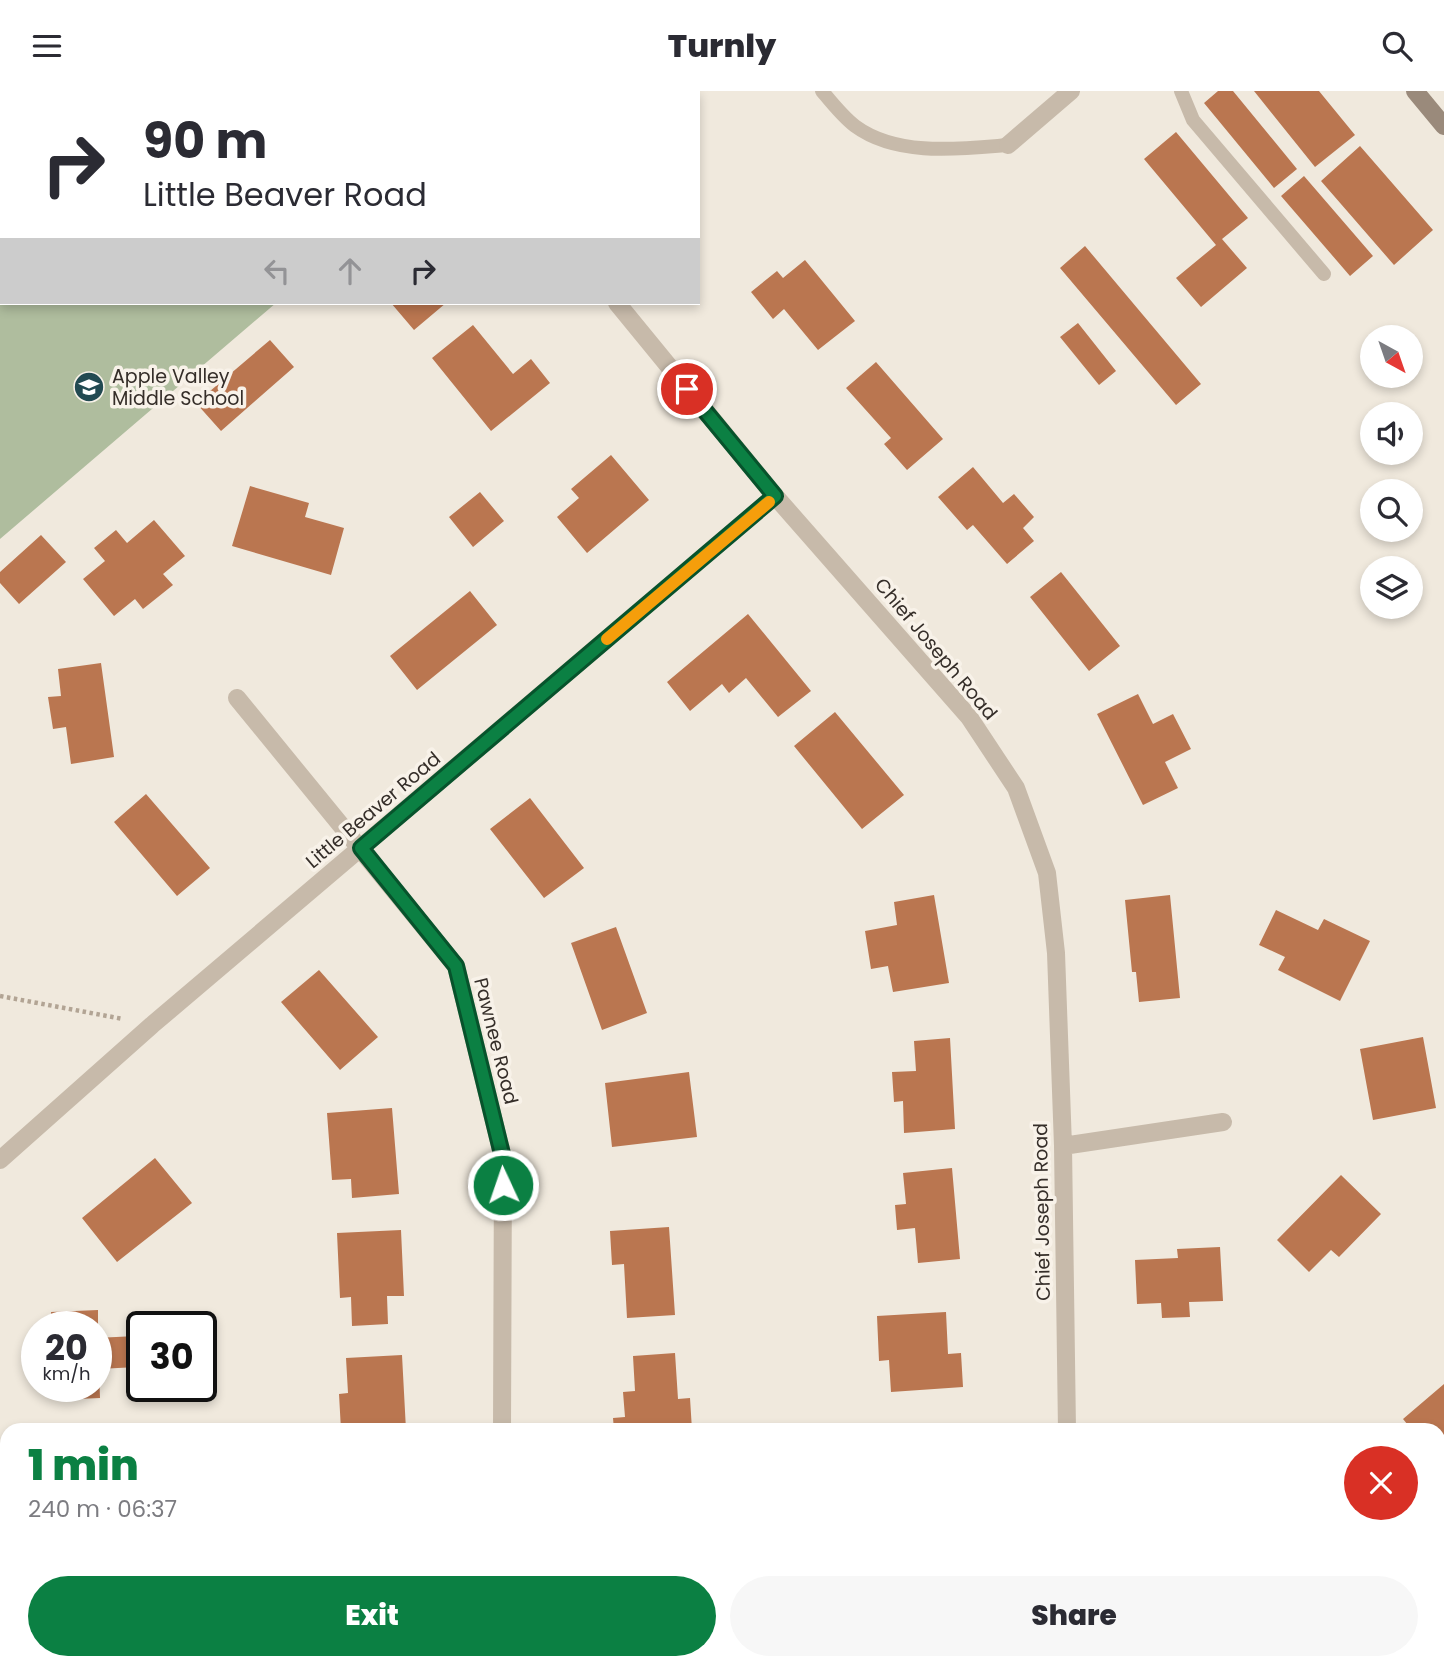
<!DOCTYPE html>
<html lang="en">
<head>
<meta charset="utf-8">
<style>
	body { margin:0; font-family:Poppins,sans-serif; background:#f7f7f7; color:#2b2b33; height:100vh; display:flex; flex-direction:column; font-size:26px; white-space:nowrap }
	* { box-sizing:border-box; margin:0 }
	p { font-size:23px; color:#7c7c81 }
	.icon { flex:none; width:38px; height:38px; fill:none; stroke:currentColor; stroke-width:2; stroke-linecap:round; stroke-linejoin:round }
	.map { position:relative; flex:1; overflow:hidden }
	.sheet { position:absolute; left:0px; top:1332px; width:1446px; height:247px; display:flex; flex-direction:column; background:#fff; border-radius:21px 21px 0 0; box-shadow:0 4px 10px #0003 }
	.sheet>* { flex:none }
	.guide { position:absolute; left:0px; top:0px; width:700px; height:214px; box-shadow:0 4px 10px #0003; background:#fff; color:#2b2b33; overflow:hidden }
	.needle { width:46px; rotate:140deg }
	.fabs { position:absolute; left:1360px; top:234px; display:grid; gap:14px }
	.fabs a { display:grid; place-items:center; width:63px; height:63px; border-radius:50%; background:#fff; box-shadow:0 4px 10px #0003; font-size:35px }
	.speed { position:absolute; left:21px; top:1220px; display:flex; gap:14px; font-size:35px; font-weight:700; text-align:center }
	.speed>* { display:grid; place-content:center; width:91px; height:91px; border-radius:50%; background:#fff; box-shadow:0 4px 10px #0003; line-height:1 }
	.speed small { font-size:18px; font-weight:400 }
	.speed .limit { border:4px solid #111; border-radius:10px; background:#fff; color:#111 }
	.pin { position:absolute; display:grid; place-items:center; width:60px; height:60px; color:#fff; margin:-30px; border:4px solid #fff; border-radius:50%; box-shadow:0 2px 7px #0007 }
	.me { position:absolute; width:77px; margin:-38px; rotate:357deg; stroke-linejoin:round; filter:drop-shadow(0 0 5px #0008) }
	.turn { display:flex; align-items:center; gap:24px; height:147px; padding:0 28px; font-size:32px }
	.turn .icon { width:91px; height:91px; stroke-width:2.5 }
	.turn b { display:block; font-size:49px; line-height:60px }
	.lanes { display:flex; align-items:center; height:66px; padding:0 28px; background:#0003; justify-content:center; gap:35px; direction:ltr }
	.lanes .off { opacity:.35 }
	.round { display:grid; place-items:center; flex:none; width:74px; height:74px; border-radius:37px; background:#f7f7f7 }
	.headline { display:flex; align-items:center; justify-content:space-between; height:119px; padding:0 28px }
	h1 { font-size:42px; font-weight:800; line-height:52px; color:#0b8043 }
	.action { display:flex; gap:14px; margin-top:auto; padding:14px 28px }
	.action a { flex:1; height:80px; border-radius:42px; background:#0b8043; color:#fff; font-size:28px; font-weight:800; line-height:80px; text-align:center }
	.action a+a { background:#f7f7f7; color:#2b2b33 }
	header { display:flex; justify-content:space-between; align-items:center; height:91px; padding:0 28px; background:#fff; font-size:32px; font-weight:800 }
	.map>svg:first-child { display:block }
	.green { fill:#afbd9e }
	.building { fill:#ba7650 }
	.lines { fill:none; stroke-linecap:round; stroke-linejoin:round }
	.path { stroke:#b2a494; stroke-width:4.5; stroke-dasharray:3.5 3.5; stroke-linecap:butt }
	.service { stroke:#c7baaa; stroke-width:14 }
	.minor { stroke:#c7baaa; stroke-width:18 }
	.tertiary { stroke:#c7baaa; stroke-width:18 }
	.secondary { stroke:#9a8a7b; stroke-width:18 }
	.route-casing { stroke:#07532c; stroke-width:18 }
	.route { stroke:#0b8043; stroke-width:12 }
	.slow { stroke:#f59e0b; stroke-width:12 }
	.labels { text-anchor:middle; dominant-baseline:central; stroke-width:7; stroke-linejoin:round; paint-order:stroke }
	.poi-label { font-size:19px; fill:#352e29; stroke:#f8f2e9; text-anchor:start }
	.street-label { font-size:19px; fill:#352e29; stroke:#f8f2e9 }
</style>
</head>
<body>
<header><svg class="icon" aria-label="menu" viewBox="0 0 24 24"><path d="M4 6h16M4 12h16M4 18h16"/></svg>Turnly<svg class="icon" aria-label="search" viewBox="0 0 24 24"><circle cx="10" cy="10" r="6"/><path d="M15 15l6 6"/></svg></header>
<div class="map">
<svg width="1444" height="1577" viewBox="0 0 1444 1577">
	<rect width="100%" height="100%" fill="#f0e9dd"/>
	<path class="green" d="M 0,0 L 417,2 L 2,2 L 2,212 L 276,212 L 0,448 Z"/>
	<path class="building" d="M 1218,0 L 1233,0 L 1297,78 L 1274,97 L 1204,12 Z
		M 1254,0 L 1319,0 L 1355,44 L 1315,76 Z
		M 1176,41 L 1248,127 L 1222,148 L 1247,177 L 1201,216 L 1176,187 L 1216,154 L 1144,68 Z
		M 1360,55 L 1433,139 L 1394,174 L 1321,90 Z
		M 1304,85 L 1373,165 L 1350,185 L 1281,105 Z
		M 1085,155 L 1201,293 L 1176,314 L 1060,177 Z
		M 805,169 L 855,230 L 818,259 L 784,218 L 773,228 L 751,201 L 777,180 L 783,187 Z
		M 391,212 L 446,212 L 414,239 Z
		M 1078,232 L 1116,280 L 1099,294 L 1060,246 Z
		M 473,234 L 513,283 L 531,268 L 550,292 L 491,340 L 432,267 Z
		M 270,249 L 294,276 L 221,340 L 196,312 Z
		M 876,271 L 943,348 L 907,379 L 884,353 L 891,347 L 846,297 Z
		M 611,364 L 649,409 L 587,462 L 557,426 L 579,407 L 571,398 Z
		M 973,376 L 1003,412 L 1014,403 L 1034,426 L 1023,437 L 1034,450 L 1007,473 L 973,434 L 967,439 L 938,406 Z
		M 250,395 L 309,412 L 305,426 L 344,437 L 331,484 L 232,455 Z
		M 480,401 L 504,430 L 473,456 L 449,426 Z
		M 154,429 L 185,465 L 163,483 L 173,494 L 143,518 L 135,508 L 114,525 L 83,488 L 105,470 L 94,457 L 116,439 L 127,452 Z
		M 41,444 L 66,471 L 19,513 L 0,492 L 0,481 Z
		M 1061,481 L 1120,555 L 1089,580 L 1030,506 Z
		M 470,500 L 497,534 L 417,599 L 390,565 Z
		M 748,523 L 811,600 L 778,626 L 746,587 L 729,602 L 722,593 L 690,620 L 667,591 Z
		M 101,572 L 114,666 L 71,673 L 66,636 L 53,638 L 48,606 L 61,605 L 58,578 Z
		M 1138,603 L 1153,633 L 1173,623 L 1191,658 L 1165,671 L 1178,697 L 1143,714 L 1097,623 Z
		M 835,621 L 904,704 L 862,738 L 794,655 Z
		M 146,703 L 210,777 L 177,805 L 114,731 Z
		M 530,707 L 584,777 L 544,807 L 490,738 Z
		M 934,804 L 949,892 L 893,901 L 888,875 L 871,878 L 865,840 L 897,834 L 894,811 Z
		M 1170,804 L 1180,907 L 1139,911 L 1136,881 L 1132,881 L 1125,809 Z
		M 1276,819 L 1318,839 L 1324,828 L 1370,850 L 1340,910 L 1278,879 L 1285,866 L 1259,854 Z
		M 616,836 L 647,922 L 602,939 L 571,852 Z
		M 319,879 L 378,946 L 340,979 L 281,911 Z
		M 1423,946 L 1436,1017 L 1373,1029 L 1360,958 Z
		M 950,947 L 955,1038 L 904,1042 L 903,1010 L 894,1011 L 892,981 L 916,980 L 914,950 Z
		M 689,981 L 697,1046 L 612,1056 L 605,992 Z
		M 392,1017 L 399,1103 L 352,1107 L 351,1088 L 332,1089 L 327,1022 Z
		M 155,1067 L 192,1112 L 117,1171 L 82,1127 Z
		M 952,1077 L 960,1168 L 918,1172 L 915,1137 L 897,1139 L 895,1114 L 906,1113 L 903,1082 Z
		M 1341,1084 L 1381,1123 L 1339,1166 L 1331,1159 L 1309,1181 L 1277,1149 Z
		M 669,1136 L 675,1224 L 627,1227 L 624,1173 L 612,1174 L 610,1140 Z
		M 401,1139 L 404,1205 L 387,1205 L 388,1233 L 352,1235 L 351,1206 L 340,1207 L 337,1142 Z
		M 1220,1156 L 1223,1210 L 1189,1211 L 1190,1226 L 1162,1227 L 1161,1212 L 1137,1213 L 1135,1169 L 1178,1167 L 1177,1158 Z
		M 98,1219 L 98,1236 L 52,1236 L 51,1221 Z
		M 946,1221 L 948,1263 L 961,1262 L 963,1296 L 891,1301 L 889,1269 L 879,1270 L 877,1225 Z
		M 136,1245 L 137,1276 L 99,1278 L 100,1307 L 54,1309 L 54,1295 L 96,1295 L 96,1247 Z
		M 675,1262 L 678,1308 L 690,1307 L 692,1339 L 614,1339 L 613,1327 L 625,1326 L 623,1301 L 635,1300 L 633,1265 Z
		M 402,1264 L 406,1339 L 341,1339 L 339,1303 L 348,1302 L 346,1267 Z
		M 1444,1293 L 1444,1361 L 1438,1366 L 1438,1339 L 1412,1339 L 1403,1328 Z
		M 371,1572 L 405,1572 L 406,1577 L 372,1577 Z
		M 666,1572 L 713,1572 L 715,1577 L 654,1577 Z
		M 963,1572 L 1011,1572 L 1001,1577 L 966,1577 Z"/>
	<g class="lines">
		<path class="path" d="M 0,905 L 123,928"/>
		<path class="service" d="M 822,0 C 832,12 843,26 855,35 C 897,66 960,58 1008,54
			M 1181,0 L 1193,29 L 1324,183
			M 1438,1535 L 1444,1542"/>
		<path class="minor" d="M 1008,54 L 1071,0
			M 617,212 L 775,405 L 969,626 L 1016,697 L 1047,782 L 1056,862 L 1063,1055 L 1067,1339
			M 237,607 L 456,875 L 503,1067 L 502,1339
			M 1063,1055 L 1223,1031
			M 0,1069 L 152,934 L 775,405
			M 513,1572 L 515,1577
			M 1133,1572 L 1137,1577"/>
		<path class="tertiary" d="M 1438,1525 L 1444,1520
			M 1378,1577 L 1384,1572"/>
		<path class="secondary" d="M 1415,0 L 1444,35"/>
	</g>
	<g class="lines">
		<g class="route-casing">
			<path id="route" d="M 503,1094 L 503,1067 L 456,875 L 361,757 L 775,405 L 687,298"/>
		</g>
		<use href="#route" class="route"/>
		<path class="slow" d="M 607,548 L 769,411"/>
	</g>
	<defs>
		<g id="school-disc" transform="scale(1.575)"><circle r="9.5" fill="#224a52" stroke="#f8f2e9"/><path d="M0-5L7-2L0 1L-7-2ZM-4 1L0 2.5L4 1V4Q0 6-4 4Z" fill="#fff"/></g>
	</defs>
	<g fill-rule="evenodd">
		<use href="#school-disc" x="89" y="296"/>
	</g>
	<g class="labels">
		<g class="poi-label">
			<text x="112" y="285">Apple Valley<tspan x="112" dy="22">Middle School</tspan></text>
		</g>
		<g class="street-label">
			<text transform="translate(936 558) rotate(50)">Chief Joseph Road</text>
			<text transform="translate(373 719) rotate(-40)">Little Beaver Road</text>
			<text transform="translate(496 950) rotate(76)">Pawnee Road</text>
			<text transform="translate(1042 1121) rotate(-91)">Chief Joseph Road</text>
		</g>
	</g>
</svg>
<div class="fabs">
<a><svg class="needle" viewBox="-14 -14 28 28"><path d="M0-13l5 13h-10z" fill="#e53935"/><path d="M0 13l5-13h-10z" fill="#7c7c81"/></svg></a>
<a><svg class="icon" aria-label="sound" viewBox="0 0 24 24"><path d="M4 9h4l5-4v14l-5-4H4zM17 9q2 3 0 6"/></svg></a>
<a><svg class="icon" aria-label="search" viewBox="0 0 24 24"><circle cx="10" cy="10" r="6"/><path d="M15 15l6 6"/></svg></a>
<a><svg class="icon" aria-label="layers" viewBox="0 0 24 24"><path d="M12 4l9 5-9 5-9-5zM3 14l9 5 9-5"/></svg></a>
</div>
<div class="speed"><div>20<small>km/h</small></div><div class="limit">30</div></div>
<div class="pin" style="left:687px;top:298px;background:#d93025"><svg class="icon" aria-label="arrive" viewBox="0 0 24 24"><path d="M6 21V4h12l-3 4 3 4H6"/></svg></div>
<svg class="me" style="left:503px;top:1094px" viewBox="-20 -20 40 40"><circle r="17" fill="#0b8043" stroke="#fff" stroke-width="3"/><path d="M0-11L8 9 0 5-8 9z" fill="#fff"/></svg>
<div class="guide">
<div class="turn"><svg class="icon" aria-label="right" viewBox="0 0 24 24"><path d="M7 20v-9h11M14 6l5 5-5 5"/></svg><div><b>90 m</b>Little Beaver Road</div></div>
<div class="lanes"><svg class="icon off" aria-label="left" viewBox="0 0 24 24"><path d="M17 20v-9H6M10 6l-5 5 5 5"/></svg><svg class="icon off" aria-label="ahead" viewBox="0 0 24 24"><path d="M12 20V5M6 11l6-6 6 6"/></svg><svg class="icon" aria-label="right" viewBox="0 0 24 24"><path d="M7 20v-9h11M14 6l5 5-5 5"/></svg></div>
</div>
<section class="sheet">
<div class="headline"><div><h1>1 min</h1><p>240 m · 06:37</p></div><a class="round" style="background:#d93025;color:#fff"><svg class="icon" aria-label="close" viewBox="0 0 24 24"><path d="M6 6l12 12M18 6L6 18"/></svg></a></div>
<div class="action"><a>Exit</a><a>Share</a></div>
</section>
</div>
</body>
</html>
